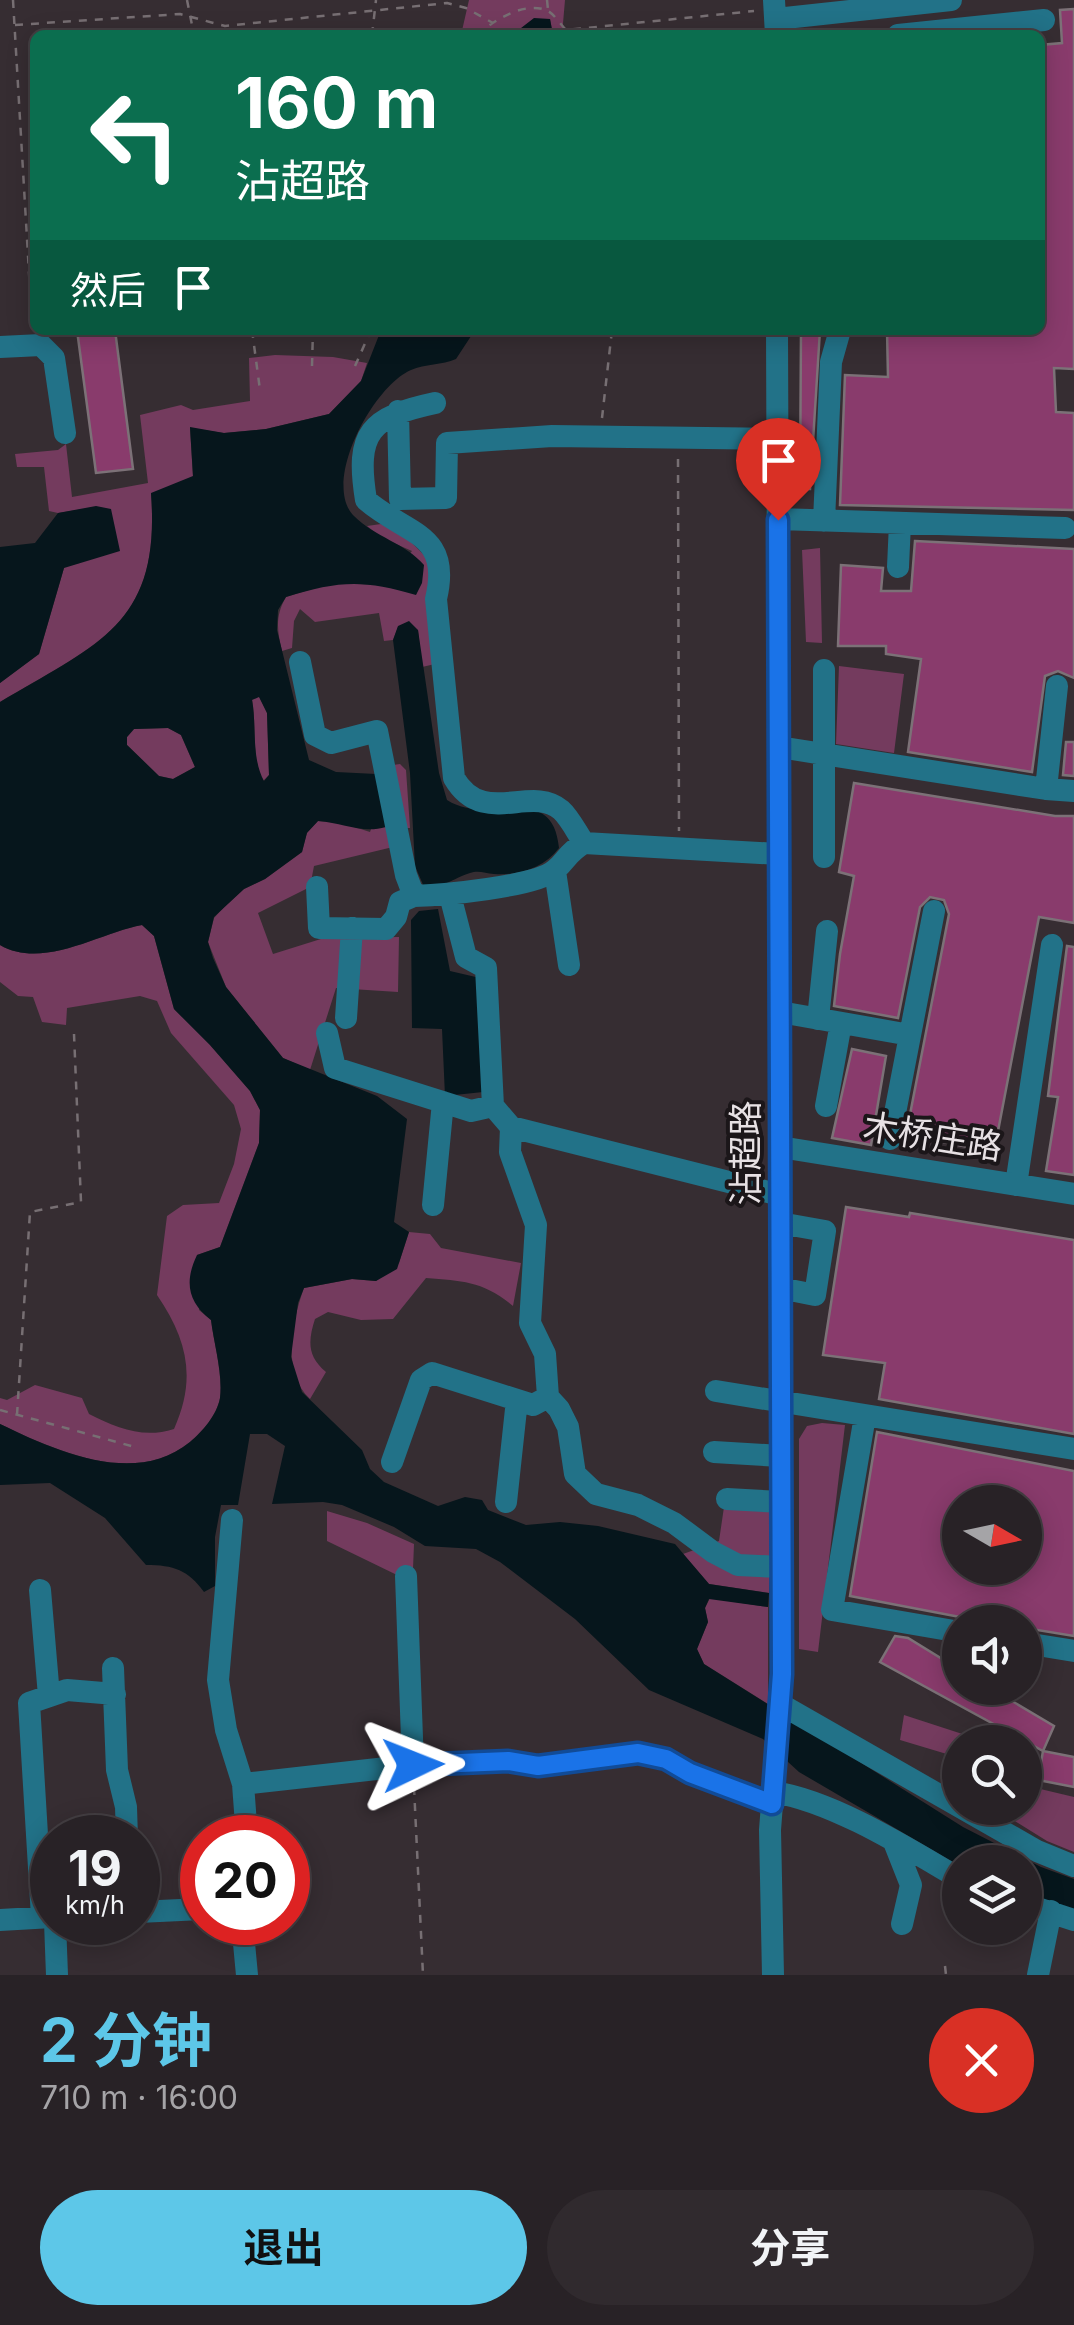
<!DOCTYPE html>
<html lang="zh">
<head>
<meta charset="utf-8">
<style>
	body { margin:0; font-family:Inter,"Noto Sans SC",sans-serif; background:#302a2e; color:#f1f3f6; height:100vh; display:flex; flex-direction:column; font-size:38px; white-space:nowrap }
	* { box-sizing:border-box; margin:0 }
	p { font-size:32px; color:#a5a4a7 }
	.icon { flex:none; width:55px; height:55px; fill:none; stroke:currentColor; stroke-width:2; stroke-linecap:round; stroke-linejoin:round }
	.map { position:relative; height:1975px; overflow:hidden }
	.sheet { display:flex; flex-direction:column; background:#282226; flex:1 }
	.sheet>* { flex:none }
	.guide { position:absolute; left:30px; top:30px; width:1015px; height:305px; border-radius:15px; box-shadow:0 5px 25px #0003,0 0 0 2px #443f43; background:#0b6e4f; color:#fff; overflow:hidden }
	.needle { width:65px; rotate:99deg }
	.fabs { position:absolute; left:942px; top:1485px; display:grid; gap:20px }
	.fabs a { display:grid; place-items:center; width:100px; height:100px; border-radius:50%; background:#282226; box-shadow:0 5px 25px #0003,0 0 0 2px #443f43; font-size:50px }
	.speed { position:absolute; left:30px; top:1815px; display:flex; gap:20px; font-size:50px; font-weight:700; text-align:center }
	.speed>* { display:grid; place-content:center; width:130px; height:130px; border-radius:50%; background:#282226; box-shadow:0 5px 25px #0003,0 0 0 2px #443f43; line-height:1 }
	.speed small { font-size:25px; font-weight:400 }
	.speed .limit { border:15px solid #d22; background:#fff; color:#111 }
	.pin { position:absolute; display:grid; place-items:center; width:85px; height:85px; color:#fff; margin:-102px -42px; border-radius:50% 50% 50% 0; rotate:-45deg; box-shadow:0 0 10px #0007 }
	.pin .icon { rotate:45deg }
	.me { position:absolute; width:110px; margin:-55px; rotate:88deg; stroke-linejoin:round; filter:drop-shadow(0 0 8px #0008) }
	.turn { display:flex; align-items:center; gap:35px; height:210px; padding:0 40px; font-size:45px }
	.turn .icon { width:130px; height:130px; stroke-width:2.5 }
	.turn b { display:block; font-size:70px; line-height:85px }
	.then { display:flex; align-items:center; height:95px; padding:0 40px; background:#0003; gap:20px; font-size:38px }
	.round { display:grid; place-items:center; flex:none; width:105px; height:105px; border-radius:52px; background:#302a2e }
	.summary { display:flex; align-items:center; justify-content:space-between; height:170px; padding:0 40px }
	h1 { font-size:60px; font-weight:700; line-height:75px; color:#5dc7e8 }
	.primary-button { display:flex; gap:20px; margin-top:auto; padding:20px 40px }
	.primary-button a { flex:1; height:115px; border-radius:60px; background:#5dc7e8; color:#111; font-size:40px; font-weight:700; line-height:115px; text-align:center }
	.primary-button a+a { background:#302a2e; color:#f1f3f6 }
	.map>svg:first-child { display:block }
	.green { fill:#743b5e }
	.water { fill:#06161c; fill-rule:evenodd }
	.building { fill:#893b6c; stroke:#7c7177; stroke-width:2.5; fill-rule:evenodd }
	.lines { fill:none; stroke-linecap:round; stroke-linejoin:round }
	.path { stroke:#776f73; stroke-width:2.5; stroke-dasharray:8 8; stroke-linecap:butt }
	.minor { stroke:#227288; stroke-width:22 }
	.route-casing { stroke:#114b97; stroke-width:25 }
	.route { stroke:#1a73e8; stroke-width:18 }
	.labels { text-anchor:middle; dominant-baseline:central; stroke-width:8; stroke-linejoin:round; paint-order:stroke }
	.street-label { font-size:35px; fill:#e7e1e4; stroke:#1b1619 }
</style>
</head>
<body>
<div class="map">
<svg width="1074" height="1975" viewBox="0 0 1074 1975">
	<rect width="100%" height="100%" fill="#362d32"/>
	<path class="green" d="M 469,0 L 565,0 L 562,35 L 553,35 L 550,19 L 514,31 L 512,35 L 461,35 Z
		M 275,355 L 333,357 L 367,363 L 361,381 L 329,414 L 266,429 L 224,433 L 190,428 L 193,477 L 151,494 C 161,624 99,643 0,702 L 0,683 L 39,654 L 64,568 L 96,507 L 58,513 L 49,511 L 44,467 L 17,467 L 15,454 L 58,450 L 66,444 L 72,497 L 148,483 L 140,415 L 181,405 L 193,410 L 250,401 L 249,358 Z
		M 381,524 L 404,535 L 431,562 L 435,664 L 422,667 L 418,630 L 398,627 L 393,640 L 384,641 L 379,613 L 315,622 L 300,609 L 294,621 L 292,648 L 282,651 C 277,630 275,616 286,597 L 331,583 L 384,585 L 412,551 L 382,538 L 367,526 Z
		M 820,548 L 822,643 L 806,642 L 802,550 Z
		M 839,666 L 904,674 L 894,753 L 836,744 Z
		M 259,696 L 267,713 L 269,775 L 263,781 C 251,757 257,727 252,699 Z
		M 168,728 L 181,735 L 195,767 L 173,779 L 159,776 L 127,745 L 127,737 L 134,729 Z
		M 400,764 L 406,770 L 410,828 L 387,828 L 393,847 L 314,866 L 310,887 L 258,913 L 273,954 L 324,938 L 399,937 L 398,992 L 336,988 L 310,1070 L 283,1058 L 226,987 L 208,942 L 214,918 L 224,907 L 244,889 L 265,879 L 302,852 L 307,832 L 318,821 L 342,823 L 370,832 L 393,765 Z
		M 142,925 L 154,936 L 174,1009 L 210,1045 L 250,1091 L 260,1110 L 259,1143 L 220,1247 L 197,1255 L 199,1310 L 211,1320 C 214,1344 223,1374 220,1398 C 217,1415 202,1432 190,1442 C 135,1487 56,1451 0,1424 L 0,1398 L 7,1400 L 35,1385 L 82,1398 L 89,1414 C 117,1428 143,1439 174,1429 C 197,1378 187,1339 157,1295 L 167,1216 L 183,1205 L 219,1203 L 234,1164 L 241,1129 L 234,1105 L 171,1033 L 157,1001 L 140,996 L 67,1008 L 66,1025 L 42,1022 L 33,997 L 18,996 L 0,982 L 0,945 C 43,970 99,933 142,925 Z
		M 409,1232 L 430,1234 L 441,1248 L 521,1263 L 513,1306 C 483,1281 463,1281 426,1278 L 393,1319 L 361,1320 L 328,1312 L 315,1319 C 308,1341 307,1356 326,1372 L 310,1399 C 281,1372 292,1321 304,1288 L 352,1279 L 376,1281 L 399,1263 Z
		M 822,1423 L 845,1425 L 818,1652 L 799,1649 L 799,1439 L 807,1426 Z
		M 724,1507 L 771,1510 L 769,1593 L 709,1584 L 683,1554 L 719,1541 Z
		M 327,1511 L 367,1523 L 414,1544 L 413,1569 L 397,1575 L 327,1541 Z
		M 710,1598 L 768,1607 L 768,1704 L 704,1664 L 697,1649 L 708,1622 L 705,1608 Z
		M 904,1715 L 987,1742 L 960,1742 L 960,1758 L 900,1740 Z
		M 1025,1755 L 1032,1787 L 1074,1797 L 1074,1852 L 1047,1841 L 1010,1818 L 1011,1808 L 1025,1808 Z"/>
	<path class="water" d="M 534,18 L 550,19 L 553,35 L 512,35 Z
		M 381,330 L 475,330 L 456,359 C 442,365 425,364 411,370 C 373,386 321,483 354,516 C 375,537 405,543 424,565 L 422,583 L 416,595 C 363,579 337,581 286,597 L 278,610 L 277,630 L 309,760 L 336,772 L 376,774 L 386,827 C 362,834 344,823 318,821 L 307,833 L 302,852 L 265,879 L 244,889 L 214,917 L 208,942 L 213,958 L 226,987 L 283,1058 L 377,1096 L 407,1119 L 394,1222 L 409,1232 L 397,1269 L 376,1281 L 352,1279 L 304,1288 L 298,1303 L 291,1357 L 302,1392 L 362,1450 L 370,1469 L 384,1482 L 438,1506 L 465,1497 L 482,1500 L 488,1510 L 526,1525 L 560,1522 L 598,1526 L 675,1544 L 709,1584 L 769,1593 L 768,1607 L 709,1599 L 705,1608 L 708,1622 L 697,1649 L 704,1664 L 963,1827 L 1041,1867 L 1074,1879 L 1074,1910 L 1025,1894 L 1025,1862 L 960,1862 L 960,1866 L 799,1772 L 763,1739 L 649,1690 L 575,1619 L 500,1562 L 476,1549 L 425,1546 L 394,1527 L 342,1505 L 323,1502 L 272,1504 L 285,1446 L 267,1434 L 250,1434 L 238,1505 L 221,1505 L 215,1537 L 215,1586 L 204,1592 C 188,1570 174,1565 146,1565 L 105,1518 L 50,1483 L 0,1485 L 0,1424 C 56,1451 135,1487 190,1442 C 202,1432 217,1415 220,1398 C 223,1374 214,1344 211,1320 C 188,1302 184,1282 197,1255 L 220,1247 L 259,1143 L 260,1110 L 250,1091 L 210,1045 L 174,1009 L 154,936 L 142,925 C 99,933 43,970 0,945 L 0,702 C 99,643 161,624 151,493 L 193,476 L 190,427 L 224,433 L 266,429 L 329,414 L 361,381 ZM 259,697 L 267,713 L 269,775 L 264,781 C 251,757 257,727 252,700 ZM 168,728 L 181,735 L 195,767 L 173,779 L 159,776 L 127,745 L 127,737 L 134,729 Z
		M 96,506 L 111,509 L 120,551 L 64,568 L 39,654 L 0,683 L 0,547 L 35,543 L 58,513 Z
		M 409,621 L 418,630 L 439,773 L 447,800 C 490,828 552,779 559,848 C 544,868 518,876 494,874 C 485,873 478,870 470,873 C 449,880 449,886 424,887 L 415,866 L 410,773 L 393,640 L 398,626 Z
		M 438,909 L 450,971 L 480,978 L 483,1092 L 445,1096 L 442,1029 L 412,1028 L 411,920 L 419,911 Z"/>
	<path class="building" d="M 1074,9 L 1074,369 L 1054,368 L 1056,412 L 1074,413 L 1074,510 L 840,505 L 845,375 L 888,377 L 887,330 L 1040,330 L 1040,45 L 1062,43 L 1060,10 Z
		M 77,330 L 115,330 L 133,469 L 96,473 Z
		M 801,330 L 820,330 L 810,489 L 800,489 Z
		M 915,541 L 1074,549 L 1074,678 L 1058,671 L 1045,676 L 1032,772 L 908,752 L 921,659 L 886,654 L 886,646 L 838,646 L 841,565 L 883,568 L 881,591 L 911,591 Z
		M 1066,742 L 1074,742 L 1074,776 L 1063,775 Z
		M 854,783 L 1055,816 L 1074,816 L 1074,923 L 1039,917 L 994,1152 L 906,1135 L 949,914 L 944,900 L 930,897 L 920,907 L 898,1018 L 834,1006 L 840,954 L 854,876 L 839,872 Z
		M 1067,946 L 1074,947 L 1074,1175 L 1046,1171 L 1058,1097 L 1048,1096 Z
		M 852,1049 L 886,1056 L 871,1145 L 832,1138 Z
		M 846,1207 L 909,1217 L 910,1213 L 1074,1240 L 1074,1434 L 879,1399 L 885,1363 L 823,1355 Z
		M 877,1432 L 1074,1471 L 1074,1636 L 1025,1628 L 1025,1622 L 986,1622 L 850,1596 ZM 960,1502 L 1025,1502 L 1025,1568 L 960,1568 Z
		M 895,1636 L 908,1638 L 960,1670 L 960,1688 L 990,1688 L 1054,1726 L 1043,1751 L 880,1662 Z
		M 1043,1751 L 1074,1757 L 1074,1787 L 1038,1780 Z"/>
	<g class="lines">
		<path class="path" d="M 13,0 L 32,324
			M 187,0 L 194,35
			M 547,0 L 548,10
			M 15,25 L 180,14 L 225,26 L 447,3 L 466,8 L 493,23
			M 372,35 L 376,0
			M 477,35 C 493,21 525,0 548,11 C 554,14 561,25 566,30 L 754,11
			M 252,330 L 260,390
			M 312,366 L 313,330
			M 355,366 L 371,330
			M 602,418 L 612,330
			M 678,459 L 679,831
			M 0,1410 L 135,1447
			M 17,1415 L 30,1212 L 81,1202 L 74,1034
			M 414,1787 L 423,1975
			M 945,1966 L 946,1975"/>
		<path class="minor" d="M 774,0 L 776,35
			M 776,19 L 951,0
			M 898,35 L 1044,20
			M 0,347 L 41,345 L 54,358 L 65,433
			M 435,403 C 370,417 355,432 366,500 C 406,535 452,532 436,599 L 454,778 C 483,828 531,784 561,810 C 570,818 577,833 584,843
			M 398,411 L 400,499 L 446,498 L 447,443 L 552,436 L 778,439
			M 778,519 L 1065,528
			M 824,521 L 831,362 L 840,330
			M 898,567 L 900,523
			M 300,662 L 315,735 L 331,743 L 377,731 L 406,875 L 414,896 C 442,895 535,887 555,870 C 567,860 567,853 584,843 L 779,854
			M 779,747 L 1046,789 L 1074,791
			M 1046,789 L 1057,686
			M 824,857 L 824,670
			M 555,871 L 569,965
			M 317,887 L 319,928 L 386,929 L 396,917 L 400,902 L 414,896
			M 450,895 L 466,957 L 486,968 L 493,1106 L 511,1127 L 510,1152 L 536,1225 L 530,1323 L 545,1354 L 548,1397 L 559,1409 L 568,1427 L 575,1474 L 596,1494 L 638,1505 L 674,1523 L 713,1552 L 738,1565 L 781,1567
			M 780,1012 L 910,1035
			M 346,1018 L 352,928
			M 818,1019 L 827,931
			M 327,1033 L 335,1068 L 471,1111 L 493,1106
			M 826,1106 L 841,1023
			M 511,1127 L 780,1195
			M 890,1139 L 934,911
			M 780,1147 L 1074,1194
			M 1016,1185 L 1052,945
			M 433,1205 L 443,1102
			M 780,1223 L 825,1231 L 815,1295 L 780,1288
			M 716,1391 L 1074,1449
			M 865,1416 L 832,1610 L 960,1632
			M 714,1452 L 781,1456
			M 392,1462 L 421,1380 L 432,1373 L 533,1405 L 548,1397
			M 727,1499 L 781,1502
			M 506,1502 L 517,1400
			M 232,1520 L 218,1680 L 226,1730 L 243,1784 L 247,1838
			M 406,1576 L 413,1765
			M 40,1590 L 49,1696
			M 1025,1643 L 1074,1651
			M 113,1668 L 117,1770 L 126,1807 L 127,1838
			M 780,1704 L 1037,1851 L 1074,1866
			M 243,1784 L 413,1765 L 508,1761 L 537,1766 L 638,1753 L 666,1759 L 690,1773 L 772,1805
			M 773,1792 C 833,1801 907,1848 960,1879
			M 894,1842 L 911,1885 L 902,1924
			M 1025,1904 L 1074,1920
			M 138,1912 L 202,1909
			M 42,1917 L 29,1703 L 67,1690 L 115,1694
			M 0,1920 L 52,1917
			M 55,1922 L 57,1975
			M 242,1922 L 247,1975
			M 773,1975 L 770,1830 L 782,1675 L 777,330
			M 1038,1975 L 1051,1911"/>
	</g>
	<g class="lines">
		<g class="route-casing">
			<path id="route" d="M 413,1765 L 508,1761 L 538,1766 L 638,1753 L 666,1759 L 690,1773 L 772,1804 L 782,1674 L 778,520"/>
		</g>
		<use href="#route" class="route"/>
	</g>
	<g class="labels">
		<g class="street-label">
			<text transform="translate(933 1136) rotate(9)">木桥庄路</text>
			<text transform="translate(745 1153) rotate(-90)">沾超路</text>
		</g>
	</g>
</svg>
<div class="fabs">
<a><svg class="needle" viewBox="-14 -14 28 28"><path d="M0-13l5 13h-10z" fill="#e53935"/><path d="M0 13l5-13h-10z" fill="#a5a4a7"/></svg></a>
<a><svg class="icon" aria-label="sound" viewBox="0 0 24 24"><path d="M4 9h4l5-4v14l-5-4H4zM17 9q2 3 0 6"/></svg></a>
<a><svg class="icon" aria-label="search" viewBox="0 0 24 24"><circle cx="10" cy="10" r="6"/><path d="M15 15l6 6"/></svg></a>
<a><svg class="icon" aria-label="layers" viewBox="0 0 24 24"><path d="M12 4l9 5-9 5-9-5zM3 14l9 5 9-5"/></svg></a>
</div>
<div class="speed"><div>19<small>km/h</small></div><div class="limit">20</div></div>
<div class="pin" style="left:778px;top:520px;background:#d93025"><svg class="icon" aria-label="arrive" viewBox="0 0 24 24"><path d="M6 21V4h12l-3 4 3 4H6"/></svg></div>
<svg class="me" style="left:413px;top:1765px" viewBox="-20 -20 40 40"><path d="M0-17L14 15 0 8-14 15z" fill="#1a73e8" stroke="#fff" stroke-width="4"/></svg>
<div class="guide">
<div class="turn"><svg class="icon" aria-label="left" viewBox="0 0 24 24"><path d="M17 20v-9H6M10 6l-5 5 5 5"/></svg><div><b>160 m</b>沾超路</div></div>
<div class="then">然后<svg class="icon" aria-label="arrive" viewBox="0 0 24 24"><path d="M6 21V4h12l-3 4 3 4H6"/></svg></div>
</div>
</div>
<section class="sheet">
<div class="summary"><div><h1>2 分钟</h1><p>710 m · 16:00</p></div><a class="round" style="background:#d93025;color:#fff"><svg class="icon" aria-label="close" viewBox="0 0 24 24"><path d="M6 6l12 12M18 6L6 18"/></svg></a></div>
<div class="primary-button"><a>退出</a><a>分享</a></div>
</section>
</body>
</html>
